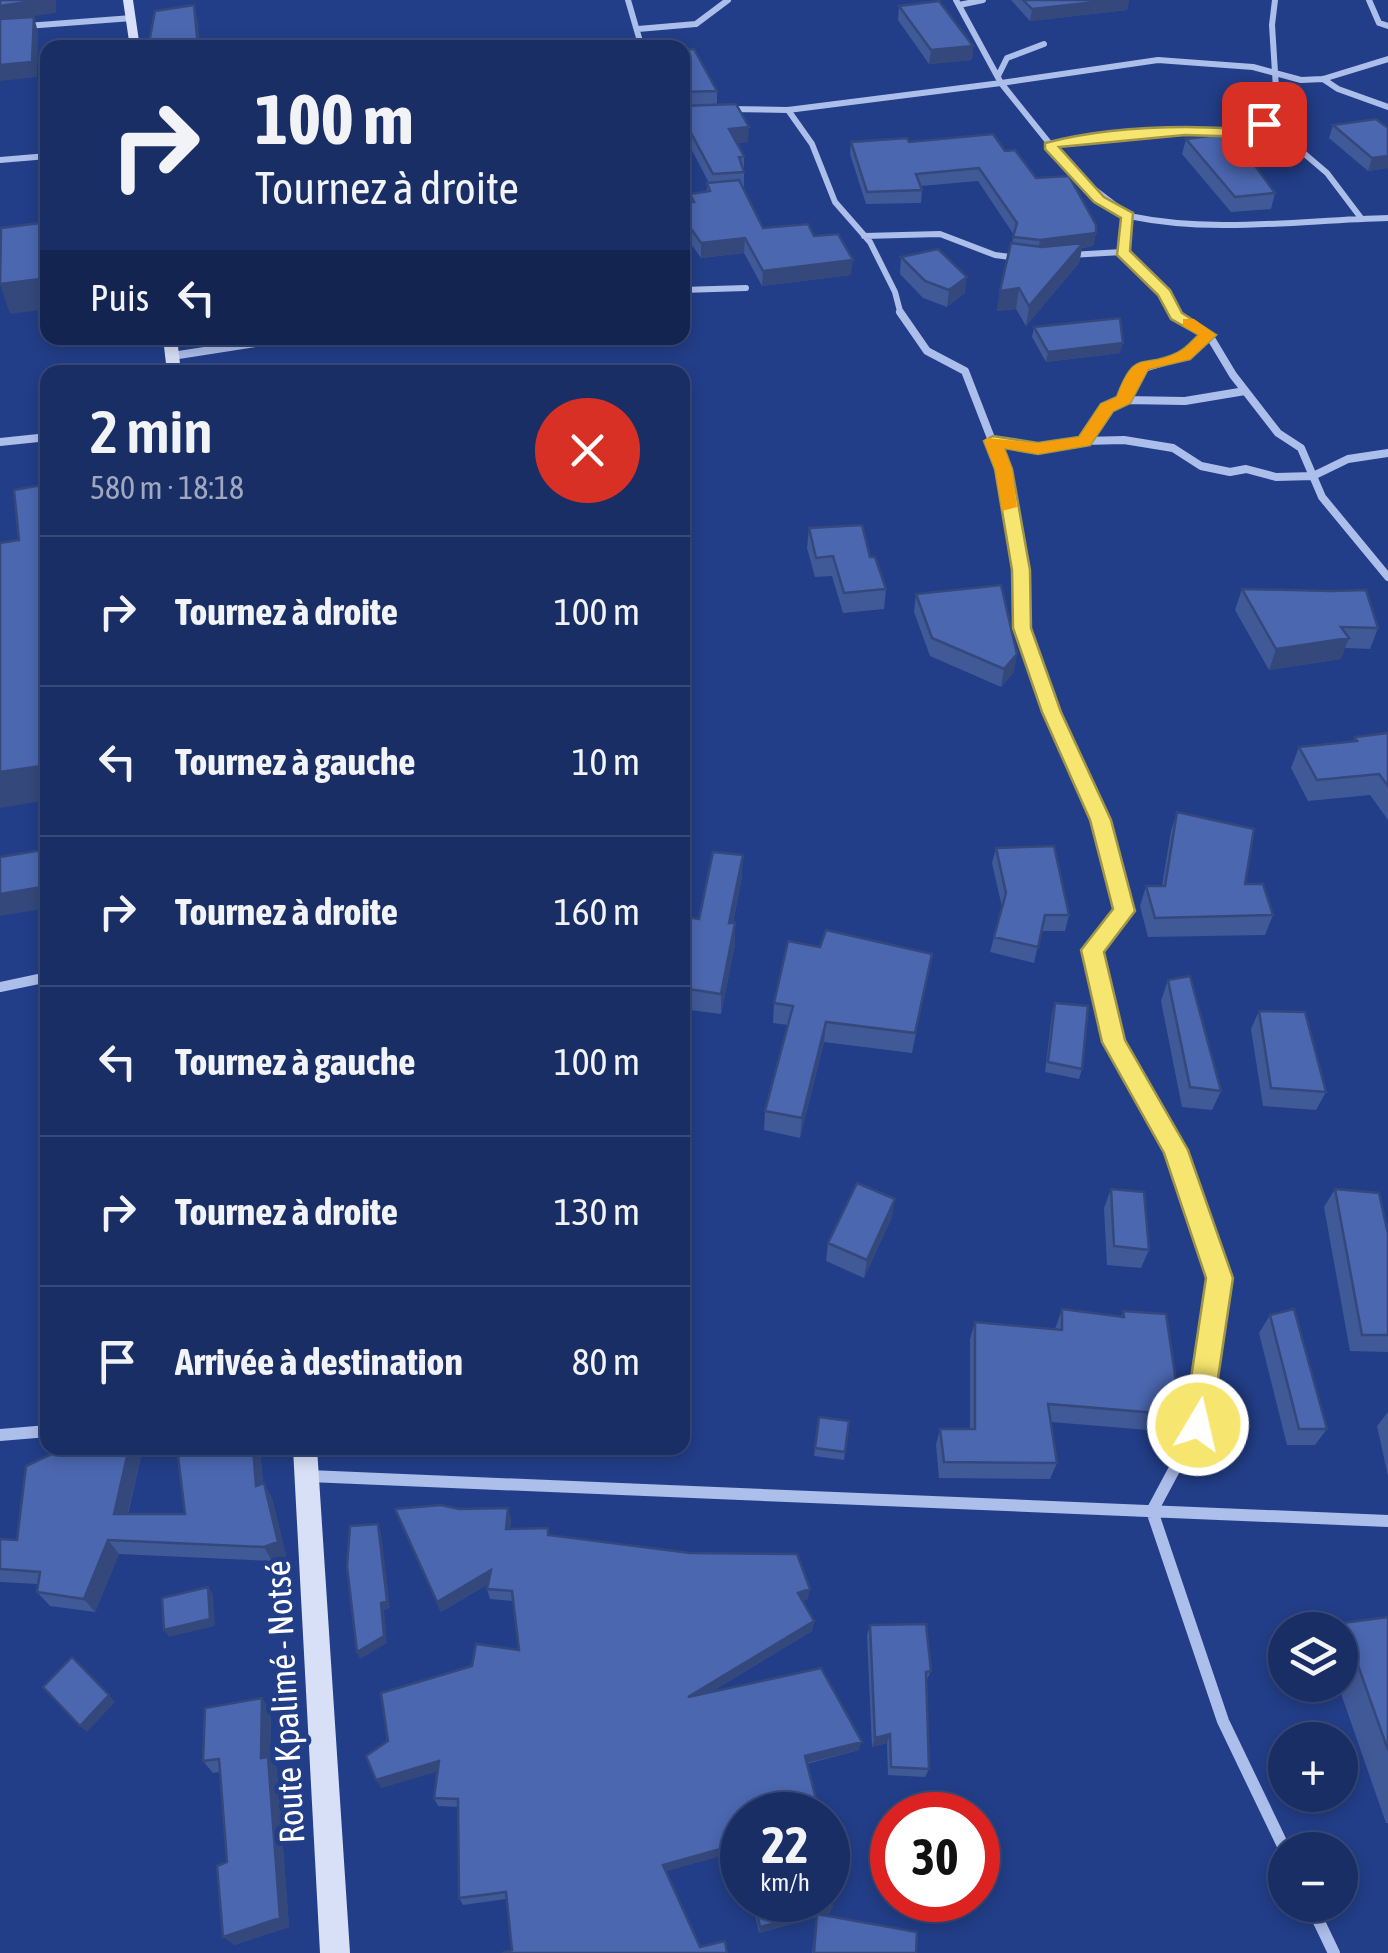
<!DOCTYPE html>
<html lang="fr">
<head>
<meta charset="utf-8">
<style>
	body { margin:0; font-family:"Asap Condensed",sans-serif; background:#273a6f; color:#f1f3f6; height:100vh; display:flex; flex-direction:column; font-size:38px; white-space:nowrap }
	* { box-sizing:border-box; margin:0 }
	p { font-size:32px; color:#9fa8bf }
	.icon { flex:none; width:55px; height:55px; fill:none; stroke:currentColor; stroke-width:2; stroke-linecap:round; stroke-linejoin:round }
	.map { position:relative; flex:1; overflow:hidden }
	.side { position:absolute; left:40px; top:365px; width:650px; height:1090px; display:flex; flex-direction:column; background:#1a2e66; border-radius:20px; box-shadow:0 5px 15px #0003,0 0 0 2px #384a7a }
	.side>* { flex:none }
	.hud { position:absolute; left:40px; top:40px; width:650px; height:305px; border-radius:20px; box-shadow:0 5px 15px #0003,0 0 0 2px #384a7a; background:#1a2e66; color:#f1f3f6; overflow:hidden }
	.controls { position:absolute; left:1268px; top:1612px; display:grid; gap:20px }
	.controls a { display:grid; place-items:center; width:90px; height:90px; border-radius:50%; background:#1a2e66; box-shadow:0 5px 15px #0003,0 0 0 2px #384a7a; font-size:50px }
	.speed { position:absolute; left:720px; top:1792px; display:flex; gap:20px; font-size:50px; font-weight:700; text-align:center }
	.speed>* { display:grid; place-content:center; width:130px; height:130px; border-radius:50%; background:#1a2e66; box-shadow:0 5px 15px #0003,0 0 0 2px #384a7a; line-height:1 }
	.speed small { font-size:25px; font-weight:400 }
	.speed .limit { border:15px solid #d22; background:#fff; color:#111 }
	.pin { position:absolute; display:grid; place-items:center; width:85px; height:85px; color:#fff; margin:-42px; border-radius:20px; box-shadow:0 5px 15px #0006 }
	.me { position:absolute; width:110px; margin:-55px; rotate:9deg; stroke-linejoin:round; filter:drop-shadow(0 0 8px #0008) }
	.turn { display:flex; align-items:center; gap:35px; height:210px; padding:0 50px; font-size:45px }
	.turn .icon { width:130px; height:130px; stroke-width:2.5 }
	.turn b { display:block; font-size:70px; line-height:85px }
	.then { display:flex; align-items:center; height:95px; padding:0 50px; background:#0003; gap:20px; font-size:38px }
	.round { display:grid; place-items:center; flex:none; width:105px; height:105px; border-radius:52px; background:#273a6f }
	.summary { display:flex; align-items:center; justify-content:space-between; height:170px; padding:0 50px }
	h1 { font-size:60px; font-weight:600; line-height:75px }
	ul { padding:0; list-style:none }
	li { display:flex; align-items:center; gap:30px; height:150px; padding:0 50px; border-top:2px solid #384a7a }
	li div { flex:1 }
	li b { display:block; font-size:38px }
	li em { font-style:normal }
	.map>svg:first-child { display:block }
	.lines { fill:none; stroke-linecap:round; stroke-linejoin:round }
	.minor-far3 { stroke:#acbeea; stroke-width:6 }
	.minor-far2 { stroke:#acbeea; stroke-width:8 }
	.minor-far1 { stroke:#acbeea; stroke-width:10 }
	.minor { stroke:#acbeea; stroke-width:12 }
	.secondary { fill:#d8e0f8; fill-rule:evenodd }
	.wall { fill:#405997 }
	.shaded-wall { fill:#34487b }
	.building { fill:#4b67b0; stroke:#34487b; stroke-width:2.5 }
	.route { fill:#f6e56e; stroke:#a09548; stroke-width:2.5 }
	.slow { fill:#f59e0b }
	.labels { text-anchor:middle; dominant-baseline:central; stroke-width:10; stroke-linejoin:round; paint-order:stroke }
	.near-street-label { font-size:35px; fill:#fff; stroke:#223e88 }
</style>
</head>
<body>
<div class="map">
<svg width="1388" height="1953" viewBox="0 0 1388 1953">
	<rect width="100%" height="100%" fill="#223e88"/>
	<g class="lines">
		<path class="minor-far3" d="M 628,0 L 642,48
			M 1275,0 L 1272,25 L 1278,120 L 1293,144 L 1327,173 L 1361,218
			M 1369,0 L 1379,23 L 1388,26
			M 959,5 L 983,0
			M 0,28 L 132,18
			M 638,29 L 696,24 L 728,0
			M 998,76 L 1007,58 L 1044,44
			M 1323,79 L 1338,89 L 1388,107
			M 728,109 L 788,110 L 1001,83 L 956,0
			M 788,110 L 812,144 L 835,202 L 870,242 L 895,292 L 901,315
			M 1251,133 L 1293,144
			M 1050,146 C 1092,133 1141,132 1185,131 C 1224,130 1241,138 1278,120
			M 0,160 L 48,156
			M 1129,216 C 1215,234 1301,220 1388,218
			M 864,236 L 940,234 L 995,255 L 1018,258
			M 1070,255 L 1122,252
			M 682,290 L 746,288
			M 1175,315 L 1165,293 L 1122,252 L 1129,216 L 1074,174 L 1001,83 L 1158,60 L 1253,67 L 1301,80 L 1323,79 L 1388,59"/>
		<path class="minor-far2" d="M 900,312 L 927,351 L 965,371 L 1003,469 L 1021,570 L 1022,627 L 1058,724
			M 1174,312 L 1209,335 L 1233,375 L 1278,433 L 1301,448 L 1322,497 L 1388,577
			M 172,356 L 288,338
			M 1124,400 L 1185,401 L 1245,391
			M 993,441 L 1038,449 L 1084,441 L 1107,407 L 1124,400 L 1141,369 L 1184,356 L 1209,335
			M 1084,441 L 1124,440 L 1173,448 L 1201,466 L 1230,472 L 1246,469 L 1276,477 L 1313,476 L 1348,459 L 1388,453
			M 0,442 L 48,437"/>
		<path class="minor-far1" d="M 1056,721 L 1100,821 L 1124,911 L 1092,950 L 1114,1041 L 1176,1150 L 1212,1258
			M 0,987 L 48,977"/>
		<path class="minor" d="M 1211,1255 L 1219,1278 L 1198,1425 L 1152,1511 L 1223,1721 L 1285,1850
			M 0,1435 L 48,1431
			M 309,1476 L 1388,1521
			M 1311,1905 L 1334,1953"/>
		<path class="secondary" d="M 123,0 L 133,0 L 140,48 L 130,48 Z
			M 163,338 L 177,338 L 181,372 L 167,372 Z
			M 293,1448 L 317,1448 L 350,1953 L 320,1953 Z"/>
	</g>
	<path class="wall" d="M 1011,0 L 1129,0 L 1127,10 L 1030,21 Z
		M 899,6 L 973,46 L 972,60 L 929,64 L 898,20 Z
		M 682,50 L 717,91 L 717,104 L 748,142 L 737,143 L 744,156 L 744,188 L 742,188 L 763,228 L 814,236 L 851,275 L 762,286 L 744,253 L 701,258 L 682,231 L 682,203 L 690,202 L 690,194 L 707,192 L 707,183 L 709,183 L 682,131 Z
		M 1333,125 L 1388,128 L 1388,168 L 1368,171 L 1329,138 Z
		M 1186,139 L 1275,193 L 1271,209 L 1231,212 L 1182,154 Z
		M 851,142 L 909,142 L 1005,151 L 1096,233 L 1093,246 L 1082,248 L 1079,263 L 1026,326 L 1016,309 L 997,311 L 1000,291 L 1014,235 L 978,181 L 921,186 L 922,190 L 921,203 L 866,204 L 850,154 Z
		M 901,257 L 965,293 L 947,307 L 923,298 L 900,274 Z
		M 1034,327 L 1120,353 L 1046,362 L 1032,337 Z
		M 809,528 L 870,557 L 886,589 L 884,609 L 843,613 L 832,576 L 815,577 L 807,548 Z
		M 1242,589 L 1332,591 L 1378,628 L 1370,649 L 1345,648 L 1341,659 L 1269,670 L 1235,610 Z
		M 916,594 L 1014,672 L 1001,687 L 930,656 L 914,612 Z
		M 1388,732 L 1388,820 L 1370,795 L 1308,801 L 1291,768 L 1299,747 L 1353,742 L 1355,737 Z
		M 1177,812 L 1273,915 L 1265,935 L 1148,937 L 1140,906 L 1146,886 L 1162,886 L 1171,831 Z
		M 996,848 L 1069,915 L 1065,931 L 1041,931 L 1034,963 L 990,952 L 1002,907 L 992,863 Z
		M 742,876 L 733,923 L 735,923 L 735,944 L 721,1014 L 682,1009 L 682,916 L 699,919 Z
		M 820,947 L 932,954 L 912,1053 L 824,1042 L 800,1138 L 764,1130 L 765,1111 L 788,1025 L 773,1023 L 774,1003 Z
		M 1168,980 L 1221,1091 L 1212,1110 L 1182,1107 L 1161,1001 Z
		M 1055,1003 L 1082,1069 L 1079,1079 L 1045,1072 L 1052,1013 Z
		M 1259,1011 L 1326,1092 L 1316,1110 L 1263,1106 L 1251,1029 Z
		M 1111,1189 L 1149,1250 L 1141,1268 L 1107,1265 L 1104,1208 Z
		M 1335,1189 L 1388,1234 L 1388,1352 L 1350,1351 L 1324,1207 Z
		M 892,1217 L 864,1278 L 826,1261 L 828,1243 Z
		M 1062,1309 L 1121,1317 L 1123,1311 L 1181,1415 L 1172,1432 L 1051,1422 L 1057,1463 L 1050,1479 L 939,1478 L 936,1445 L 940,1429 L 970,1429 L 970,1339 L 975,1322 L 1055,1329 Z
		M 1270,1315 L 1327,1429 L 1315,1445 L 1287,1445 L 1259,1333 Z
		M 1388,1412 L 1388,1476 L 1377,1426 Z
		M 819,1417 L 849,1421 L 844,1460 L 814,1456 Z
		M 102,1448 L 143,1448 L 128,1514 L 185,1514 L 177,1448 L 260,1448 L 263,1484 L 272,1498 L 286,1556 L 272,1561 L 119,1554 L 95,1612 L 50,1606 L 37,1592 L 38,1584 L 0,1582 L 0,1539 L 17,1540 Z
		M 395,1509 L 511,1519 L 510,1529 L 548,1528 L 549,1535 L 808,1599 L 802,1601 L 814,1621 L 812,1631 L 711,1692 L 859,1750 L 807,1764 L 742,1815 L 742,1855 L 741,1850 L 666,1871 L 700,1947 L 727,1953 L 512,1950 L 506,1899 L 463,1905 L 459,1898 L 458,1807 L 438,1806 L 434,1798 L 437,1771 L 381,1788 L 388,1741 L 472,1666 L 519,1650 L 513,1601 L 490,1599 L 487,1589 L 488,1584 L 441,1612 Z
		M 1388,1617 L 1388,1823 L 1386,1823 L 1338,1685 L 1340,1685 L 1340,1630 L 1335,1630 L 1343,1623 Z
		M 870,1625 L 931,1671 L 926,1681 L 929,1769 L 925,1777 L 888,1775 L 887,1743 L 872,1747 L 867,1635 Z
		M 271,1711 L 270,1760 L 277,1768 L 289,1927 L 234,1945 L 220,1772 L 213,1773 L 203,1761 Z
		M 752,1900 L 828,1900 L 832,1907 L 830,1913 L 823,1915 L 916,1953 L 812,1953 L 817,1917 L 759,1933 Z"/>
	<path class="shaded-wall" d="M 41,0 L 56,0 L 56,13 L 0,21 L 0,6 Z
		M 1114,0 L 1129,0 L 1127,10 L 1030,21 L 1032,9 Z
		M 194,5 L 198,21 L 200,48 L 198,48 Z
		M 34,17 L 38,32 L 37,77 L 0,81 L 0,65 Z
		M 973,46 L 972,60 L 929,64 L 931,50 Z
		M 749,127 L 748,142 L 729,144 L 729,129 Z
		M 1388,156 L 1388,168 L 1368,171 L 1372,158 Z
		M 1096,233 L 1093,246 L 1082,248 L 1079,263 L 1026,326 L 1040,240 Z
		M 745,238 L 744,253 L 701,258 L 701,243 Z
		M 853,260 L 851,275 L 762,286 L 763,271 Z
		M 967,277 L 965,293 L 947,307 L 949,290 Z
		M 48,278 L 48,309 L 10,314 L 0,284 Z
		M 1019,288 L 1016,309 L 997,311 L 1000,291 Z
		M 1123,343 L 1120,353 L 1046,362 L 1048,352 Z
		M 1349,638 L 1341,659 L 1269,670 L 1276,649 Z
		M 1017,654 L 1014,672 L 1001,687 L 1004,669 Z
		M 48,765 L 48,800 L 0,808 L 0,772 Z
		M 743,855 L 742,876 L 729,943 L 729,923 Z
		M 48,886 L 48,908 L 0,916 L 0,894 Z
		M 735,923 L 735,944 L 721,1014 L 721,994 Z
		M 826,1022 L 824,1042 L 800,1138 L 802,1118 Z
		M 895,1199 L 892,1217 L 864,1278 L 867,1260 Z
		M 129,1448 L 143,1448 L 124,1528 L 114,1514 Z
		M 253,1448 L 260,1448 L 264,1501 L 256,1486 Z
		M 264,1483 L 272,1498 L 286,1556 L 272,1561 L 264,1547 Z
		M 508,1508 L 511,1519 L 509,1540 L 506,1529 Z
		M 378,1524 L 381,1532 L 390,1608 L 384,1610 L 387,1643 L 360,1659 L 357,1652 L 381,1603 Z
		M 108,1540 L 119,1554 L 95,1612 L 84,1599 Z
		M 491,1570 L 494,1580 L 441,1612 L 437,1602 Z
		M 208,1587 L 213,1594 L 215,1626 L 169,1637 L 164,1630 Z
		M 810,1589 L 808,1599 L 796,1604 L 798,1593 Z
		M 814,1621 L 812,1631 L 688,1706 L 688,1697 Z
		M 72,1657 L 115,1702 L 87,1732 L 80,1726 Z
		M 262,1698 L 271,1711 L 270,1760 L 277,1768 L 289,1927 L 234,1945 L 223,1937 L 261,1758 Z
		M 890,1734 L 887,1743 L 872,1747 L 875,1738 Z
		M 862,1742 L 859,1750 L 803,1764 L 805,1756 Z
		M 439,1761 L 443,1770 L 381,1788 L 376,1780 Z
		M 742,1843 L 741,1850 L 664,1872 L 663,1865 Z
		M 832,1907 L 830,1913 L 759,1933 L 760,1927 Z"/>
	<path class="building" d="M 0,0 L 41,0 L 0,6 Z
		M 1023,0 L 1114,0 L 1032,9 Z
		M 939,1 L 973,46 L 931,50 L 899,6 Z
		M 194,5 L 198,48 L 148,48 L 155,11 Z
		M 34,17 L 32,62 L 0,65 L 0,19 Z
		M 694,49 L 717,91 L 682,92 L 682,50 Z
		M 736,104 L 749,127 L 729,129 L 744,156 L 739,157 L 744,172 L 713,174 L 682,116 L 682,106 Z
		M 1376,119 L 1388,128 L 1388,156 L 1372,158 L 1333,125 Z
		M 1231,133 L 1275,193 L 1235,197 L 1186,139 Z
		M 993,134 L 1005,151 L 1015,150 L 1036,178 L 1069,176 L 1096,225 L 1096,233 L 1040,240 L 1013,237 L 1017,223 L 979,168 L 916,174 L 922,190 L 867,192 L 851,142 L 907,138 L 909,142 Z
		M 739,180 L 763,228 L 808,224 L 814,236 L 838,234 L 853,260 L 763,271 L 745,238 L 701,243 L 682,216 L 682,203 L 694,202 L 690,194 L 710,191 L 707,183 Z
		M 48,222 L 48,278 L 0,284 L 1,228 Z
		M 1011,243 L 1042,247 L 1083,243 L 1029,306 L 1019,288 L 1000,291 Z
		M 938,249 L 967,277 L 949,290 L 925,281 L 901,257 Z
		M 1120,318 L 1123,343 L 1048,352 L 1034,327 Z
		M 48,484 L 48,765 L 0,772 L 0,543 L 19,540 L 14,490 Z
		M 862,525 L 870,557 L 875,557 L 886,589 L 844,593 L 833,556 L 816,558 L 809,528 Z
		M 1001,585 L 1017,654 L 1004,669 L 932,638 L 916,594 Z
		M 1242,589 L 1332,591 L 1366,590 L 1378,628 L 1341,627 L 1349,638 L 1276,649 Z
		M 1388,733 L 1388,786 L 1379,774 L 1317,780 L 1299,747 L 1357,741 L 1355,737 Z
		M 1177,812 L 1254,829 L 1245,884 L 1263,884 L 1273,915 L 1155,918 L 1146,886 L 1165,886 Z
		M 1054,846 L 1069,915 L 1045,915 L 1038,947 L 994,937 L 1006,893 L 996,848 Z
		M 48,849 L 48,886 L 0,894 L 0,857 Z
		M 713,852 L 743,855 L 729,923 L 735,923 L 721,994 L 682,988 L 682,916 L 699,919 Z
		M 826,930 L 932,954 L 915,1033 L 826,1022 L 802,1118 L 765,1111 L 793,1006 L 774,1003 L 788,941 L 820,947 Z
		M 1190,976 L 1221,1091 L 1190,1087 L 1168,980 Z
		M 48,1000 L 48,1027 L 44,1027 Z
		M 1055,1003 L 1088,1006 L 1082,1069 L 1048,1062 Z
		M 1259,1011 L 1305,1012 L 1326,1092 L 1271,1088 Z
		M 857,1183 L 895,1199 L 867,1260 L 828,1243 Z
		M 1111,1189 L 1144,1192 L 1149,1250 L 1114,1246 Z
		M 1335,1189 L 1379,1193 L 1388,1234 L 1388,1335 L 1362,1335 Z
		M 1062,1309 L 1124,1317 L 1123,1311 L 1166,1314 L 1181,1415 L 1048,1404 L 1057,1463 L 944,1462 L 940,1429 L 975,1429 L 975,1322 L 1062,1330 Z
		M 1294,1309 L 1327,1429 L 1299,1429 L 1270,1315 Z
		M 819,1417 L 849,1421 L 845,1452 L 815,1448 Z
		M 102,1448 L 129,1448 L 114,1514 L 185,1514 L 177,1448 L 253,1448 L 256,1486 L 264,1483 L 278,1542 L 264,1547 L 108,1540 L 84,1599 L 37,1592 L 40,1572 L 0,1569 L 0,1539 L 17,1540 L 26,1466 L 60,1450 Z
		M 441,1505 L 459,1509 L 508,1508 L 506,1529 L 548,1528 L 548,1535 L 690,1553 L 797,1554 L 810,1589 L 798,1593 L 814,1621 L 688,1697 L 821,1668 L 862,1742 L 805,1756 L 820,1815 L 742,1815 L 742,1844 L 742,1843 L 663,1865 L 700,1947 L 725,1941 L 727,1953 L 502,1953 L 512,1950 L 506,1892 L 459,1898 L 458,1799 L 434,1798 L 439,1761 L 376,1780 L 366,1756 L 388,1741 L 381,1693 L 472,1666 L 476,1644 L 519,1650 L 512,1591 L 487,1589 L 491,1570 L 437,1602 L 395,1509 Z
		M 378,1524 L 387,1601 L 381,1603 L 384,1636 L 357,1652 L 347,1566 L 350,1526 Z
		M 208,1587 L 210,1619 L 164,1630 L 162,1598 Z
		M 1388,1617 L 1388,1750 L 1343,1623 Z
		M 926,1624 L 931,1671 L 926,1672 L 929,1769 L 891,1767 L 890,1734 L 875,1738 L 870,1625 Z
		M 72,1657 L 109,1695 L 80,1726 L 43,1687 Z
		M 262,1698 L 261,1758 L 268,1757 L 280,1918 L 223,1937 L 217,1866 L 227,1862 L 219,1759 L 203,1761 L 205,1708 Z
		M 828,1847 L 834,1873 L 828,1874 Z
		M 828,1894 L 832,1907 L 760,1927 L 754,1900 L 828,1900 Z
		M 817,1914 L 917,1932 L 916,1953 L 814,1953 Z"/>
	<path class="route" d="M 1264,120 L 1270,124 L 1268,127 L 1250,137 L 1185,135 L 1059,147 L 1104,197 L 1133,213 L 1130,251 L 1170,290 L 1182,313 L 1216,335 L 1190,359 L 1148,369 L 1130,403 L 1113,411 L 1090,445 L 1038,454 L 1004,448 L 1012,469 L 1030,570 L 1031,628 L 1061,712 L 1111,820 L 1135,911 L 1104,952 L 1125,1040 L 1188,1150 L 1233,1278 L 1211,1425 L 1207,1434 L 1198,1438 L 1188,1434 L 1184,1425 L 1206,1278 L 1164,1153 L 1102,1042 L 1081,950 L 1113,909 L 1090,820 L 1042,712 L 1013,628 L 1012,570 L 995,469 L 984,441 L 993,436 L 1038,443 L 1079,437 L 1101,404 L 1117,397 C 1136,346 1143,371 1179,352 C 1186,349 1193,340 1199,335 L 1171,319 L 1158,295 L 1117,255 L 1121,218 L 1094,202 L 1045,149 L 1045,143 C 1090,131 1141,127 1187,127 C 1217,127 1235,132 1264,120 Z"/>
	<path class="slow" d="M 1183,319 L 1194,319 L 1216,335 L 1190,359 L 1148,369 L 1130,403 L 1113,411 L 1090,445 L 1038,454 L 1004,448 L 1012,469 L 1017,507 L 1002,511 L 995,469 L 984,441 L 987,438 L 1038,443 L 1079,437 L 1101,404 L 1117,397 C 1136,346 1143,371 1179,352 C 1186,349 1193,340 1199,335 L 1183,326 Z"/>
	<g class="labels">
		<g class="near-street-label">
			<text transform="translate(284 1702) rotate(-93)">Route Kpalimé - Notsé</text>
		</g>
	</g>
</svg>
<div class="controls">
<a><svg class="icon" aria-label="layers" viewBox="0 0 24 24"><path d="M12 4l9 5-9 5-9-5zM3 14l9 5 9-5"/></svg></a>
<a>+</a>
<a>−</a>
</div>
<div class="speed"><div>22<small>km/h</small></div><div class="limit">30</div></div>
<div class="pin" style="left:1264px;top:124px;background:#d93025"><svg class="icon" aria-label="arrive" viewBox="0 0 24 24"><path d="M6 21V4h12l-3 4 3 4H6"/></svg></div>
<svg class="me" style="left:1198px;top:1425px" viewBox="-20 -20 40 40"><circle r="17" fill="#f6e56e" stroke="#fff" stroke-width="3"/><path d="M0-11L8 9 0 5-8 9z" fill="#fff"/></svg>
<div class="hud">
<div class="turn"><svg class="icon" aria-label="right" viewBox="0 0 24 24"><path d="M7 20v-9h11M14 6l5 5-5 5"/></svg><div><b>100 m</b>Tournez à droite</div></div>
<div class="then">Puis<svg class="icon" aria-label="left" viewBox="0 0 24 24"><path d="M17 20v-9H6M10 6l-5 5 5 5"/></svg></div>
</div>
<section class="side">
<div class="summary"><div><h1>2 min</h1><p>580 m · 18:18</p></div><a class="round" style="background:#d93025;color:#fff"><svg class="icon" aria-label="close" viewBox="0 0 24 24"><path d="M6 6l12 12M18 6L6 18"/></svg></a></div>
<ul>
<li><svg class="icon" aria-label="right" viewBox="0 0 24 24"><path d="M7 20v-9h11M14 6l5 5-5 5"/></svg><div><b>Tournez à droite</b></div><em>100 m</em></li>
<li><svg class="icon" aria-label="left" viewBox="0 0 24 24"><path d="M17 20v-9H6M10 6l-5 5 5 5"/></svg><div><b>Tournez à gauche</b></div><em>10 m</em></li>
<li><svg class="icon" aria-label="right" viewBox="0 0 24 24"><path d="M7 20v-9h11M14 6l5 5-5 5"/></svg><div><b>Tournez à droite</b></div><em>160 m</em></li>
<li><svg class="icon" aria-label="left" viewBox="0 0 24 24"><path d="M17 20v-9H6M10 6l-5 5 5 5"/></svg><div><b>Tournez à gauche</b></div><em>100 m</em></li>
<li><svg class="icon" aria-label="right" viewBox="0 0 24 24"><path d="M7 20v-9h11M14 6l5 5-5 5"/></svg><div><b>Tournez à droite</b></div><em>130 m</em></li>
<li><svg class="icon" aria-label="arrive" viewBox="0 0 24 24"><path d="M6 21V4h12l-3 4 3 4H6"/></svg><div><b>Arrivée à destination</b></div><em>80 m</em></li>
</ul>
</section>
</div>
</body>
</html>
